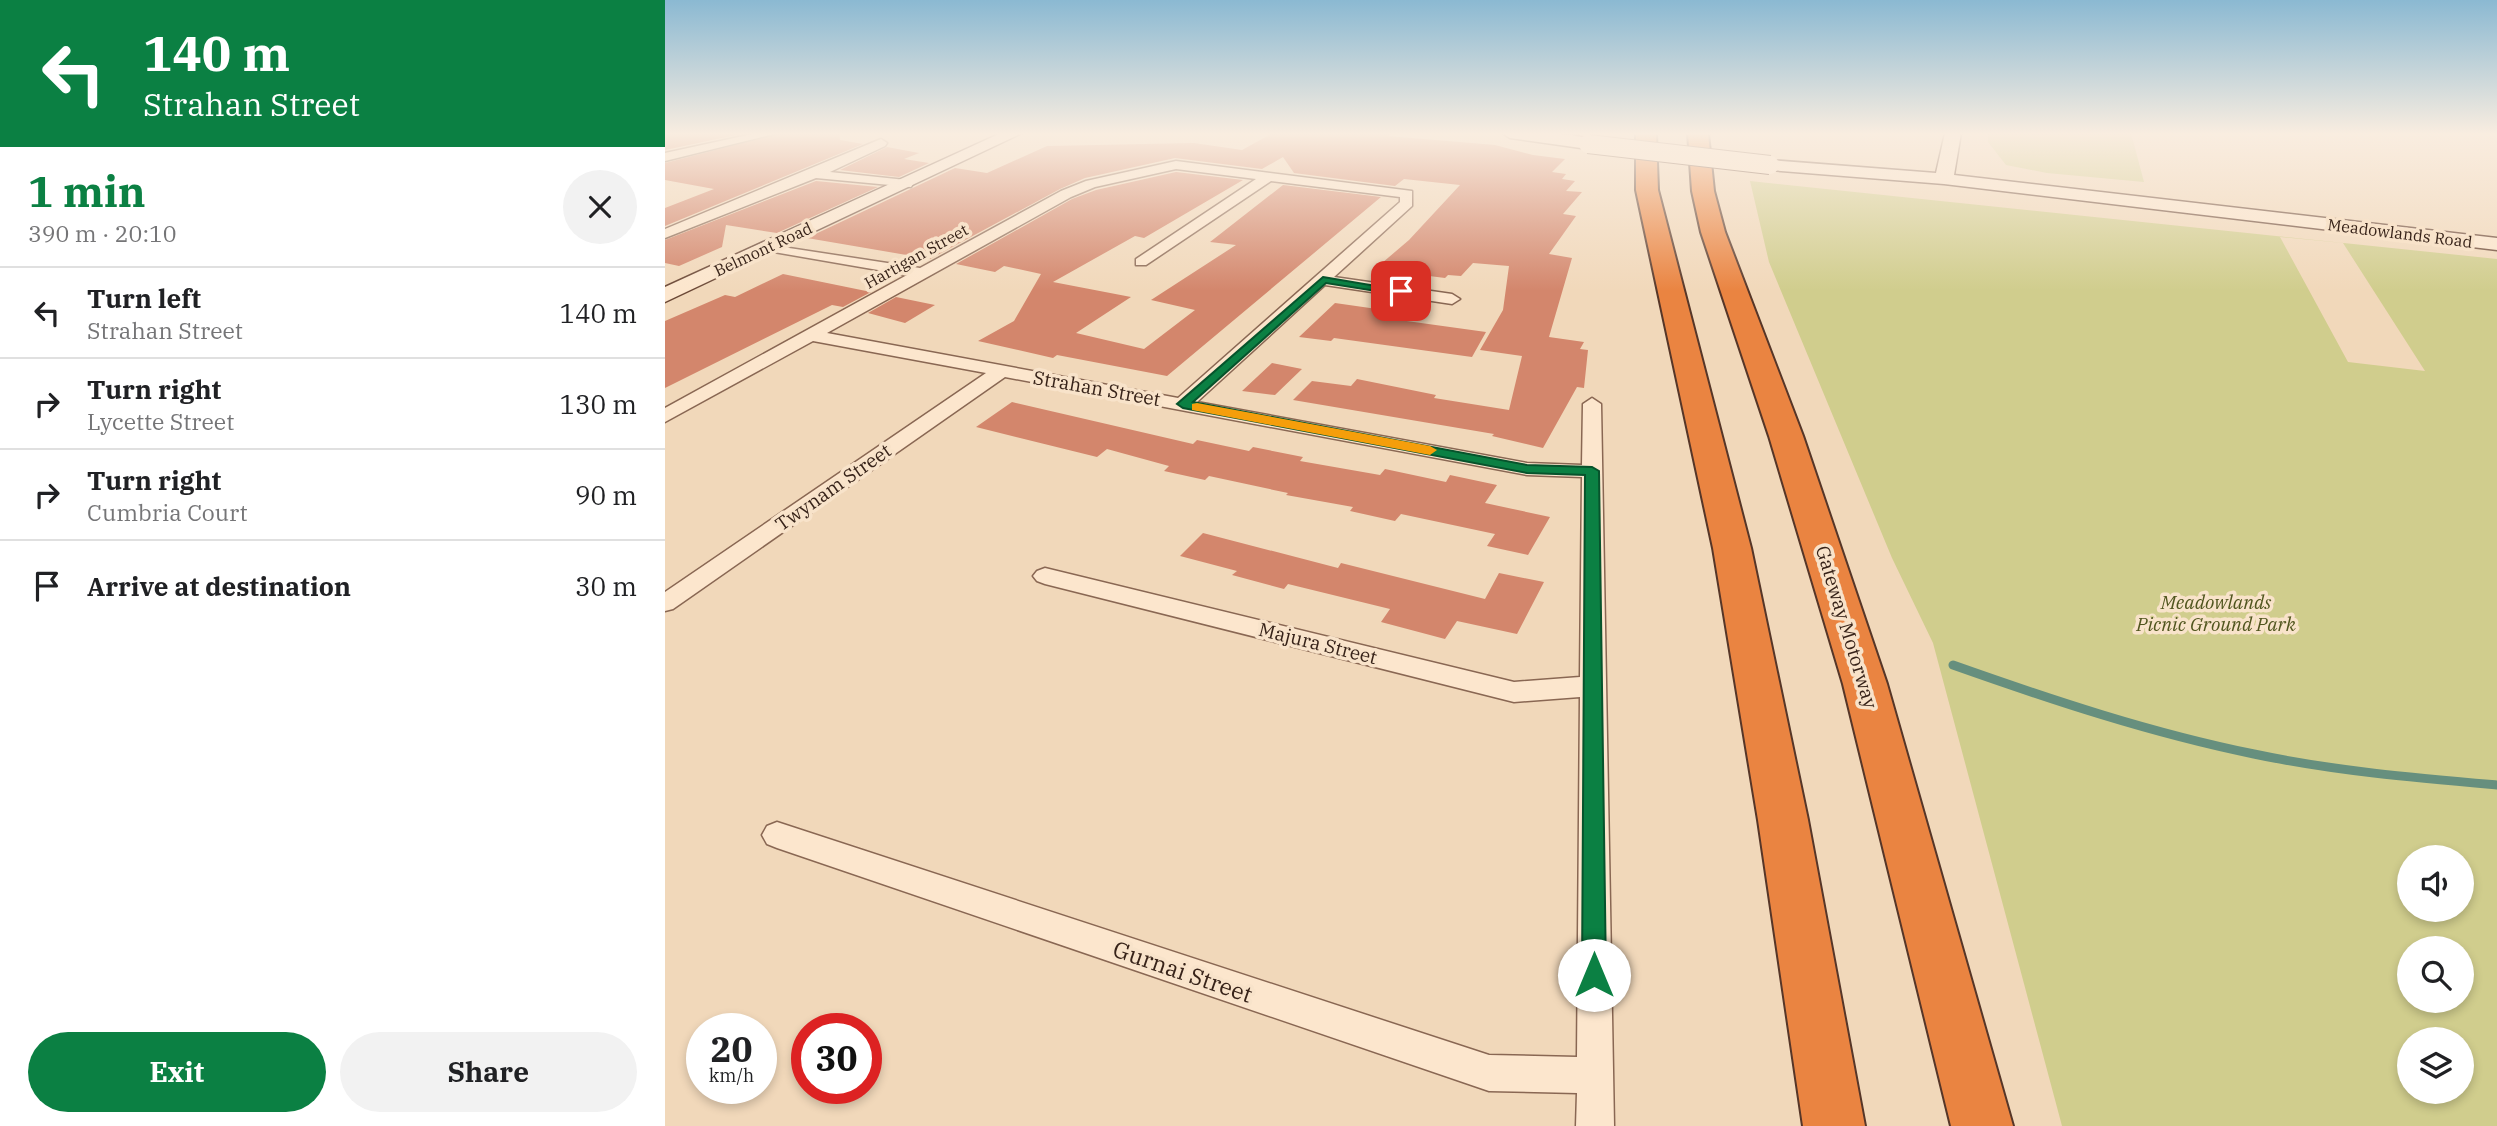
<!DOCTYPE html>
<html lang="en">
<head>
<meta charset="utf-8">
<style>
	body { margin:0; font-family:"IBM Plex Serif",serif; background:#f2f2f2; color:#202124; height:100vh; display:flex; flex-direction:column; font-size:26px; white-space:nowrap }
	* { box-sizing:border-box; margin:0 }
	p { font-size:23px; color:#757577 }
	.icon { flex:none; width:38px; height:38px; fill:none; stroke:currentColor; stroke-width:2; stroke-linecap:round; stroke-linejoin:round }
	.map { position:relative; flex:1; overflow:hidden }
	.sheet { display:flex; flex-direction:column; background:#fff; width:665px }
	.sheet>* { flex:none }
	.guide { background:#0b8043; color:#fff; overflow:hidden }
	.buttons { position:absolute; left:1732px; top:845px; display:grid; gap:14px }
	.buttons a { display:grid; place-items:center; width:77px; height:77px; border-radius:50%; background:#fff; box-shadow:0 4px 10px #0003; font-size:35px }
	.speed { position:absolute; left:21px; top:1013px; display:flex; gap:14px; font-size:35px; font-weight:700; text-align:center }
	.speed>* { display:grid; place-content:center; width:91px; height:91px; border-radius:50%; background:#fff; box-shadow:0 4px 10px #0003; line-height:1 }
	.speed small { font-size:18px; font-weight:400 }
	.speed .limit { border:10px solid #d22; background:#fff; color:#111 }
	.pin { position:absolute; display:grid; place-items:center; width:60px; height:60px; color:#fff; margin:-30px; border-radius:14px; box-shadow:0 4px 10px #0006 }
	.me { position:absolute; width:77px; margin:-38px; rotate:0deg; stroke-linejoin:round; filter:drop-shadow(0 0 5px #0008) }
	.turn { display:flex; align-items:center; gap:24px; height:147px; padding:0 28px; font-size:32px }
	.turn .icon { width:91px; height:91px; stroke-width:2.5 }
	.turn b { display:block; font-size:49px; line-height:60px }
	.round { display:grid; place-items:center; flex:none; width:74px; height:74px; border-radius:37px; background:#f2f2f2 }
	.head { display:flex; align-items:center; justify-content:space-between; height:119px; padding:0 28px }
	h1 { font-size:42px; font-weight:700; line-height:52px; color:#0b8043 }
	.primary-button { display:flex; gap:14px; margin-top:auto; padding:14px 28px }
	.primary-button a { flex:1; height:80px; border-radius:42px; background:#0b8043; color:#fff; font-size:28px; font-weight:700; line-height:80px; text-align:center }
	.primary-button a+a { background:#f2f2f2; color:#202124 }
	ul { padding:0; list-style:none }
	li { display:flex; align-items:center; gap:21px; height:91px; padding:0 28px; border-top:2px solid #e0e0e0 }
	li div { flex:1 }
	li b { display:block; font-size:26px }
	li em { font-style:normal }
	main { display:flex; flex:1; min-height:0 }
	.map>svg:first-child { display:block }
	.green { fill:#d0cd8d; fill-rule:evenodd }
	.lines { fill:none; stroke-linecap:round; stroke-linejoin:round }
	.stream { stroke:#668f7e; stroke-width:9 }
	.building { fill:#d3866c }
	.street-casing { stroke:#896753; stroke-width:3 }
	.secondary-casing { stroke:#6b4836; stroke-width:3 }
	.highway-casing { stroke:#563628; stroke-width:4 }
	.street { fill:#fce6cd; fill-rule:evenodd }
	.secondary { fill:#fce6cd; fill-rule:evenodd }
	.highway { fill:#ea8441; fill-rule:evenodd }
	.secondary-bridge-casing { stroke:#6b4836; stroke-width:20; stroke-linecap:butt }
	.secondary-bridge { stroke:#fce6cd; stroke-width:18 }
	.route { fill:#0b8043; stroke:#07532c; stroke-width:2 }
	.slow { fill:#f59e0b }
	.labels { text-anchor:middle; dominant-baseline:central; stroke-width:7; stroke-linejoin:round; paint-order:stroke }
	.far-street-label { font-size:16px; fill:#372319; stroke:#f8e3ca }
	.street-label { font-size:19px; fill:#372319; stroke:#f8e3ca }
	.park-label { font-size:19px; font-style:italic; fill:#50551e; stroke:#f8e3ca }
	.near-street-label { font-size:23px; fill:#372319; stroke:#f8e3ca }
</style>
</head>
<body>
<main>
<section class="sheet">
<div class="guide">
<div class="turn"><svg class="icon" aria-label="left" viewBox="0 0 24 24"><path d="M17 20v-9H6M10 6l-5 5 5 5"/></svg><div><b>140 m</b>Strahan Street</div></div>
</div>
<div class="head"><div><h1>1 min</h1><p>390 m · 20:10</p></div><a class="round"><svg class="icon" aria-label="close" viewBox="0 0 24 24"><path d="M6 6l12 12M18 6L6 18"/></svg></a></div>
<ul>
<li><svg class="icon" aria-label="left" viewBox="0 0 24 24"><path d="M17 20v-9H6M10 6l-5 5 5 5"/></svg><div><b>Turn left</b><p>Strahan Street</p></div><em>140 m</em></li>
<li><svg class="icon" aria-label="right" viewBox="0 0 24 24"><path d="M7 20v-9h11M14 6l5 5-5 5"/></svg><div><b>Turn right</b><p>Lycette Street</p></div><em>130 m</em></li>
<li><svg class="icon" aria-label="right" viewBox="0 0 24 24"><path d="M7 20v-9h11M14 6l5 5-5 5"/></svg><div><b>Turn right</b><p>Cumbria Court</p></div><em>90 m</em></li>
<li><svg class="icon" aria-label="arrive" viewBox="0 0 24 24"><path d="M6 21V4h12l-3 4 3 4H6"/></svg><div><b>Arrive at destination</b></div><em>30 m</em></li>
</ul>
<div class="primary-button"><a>Exit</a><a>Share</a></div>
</section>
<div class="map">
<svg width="1832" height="1126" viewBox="0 0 1832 1126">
	<rect width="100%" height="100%" fill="#f1d8ba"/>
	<path class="green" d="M 1323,133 L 1466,133 L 1479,182 L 1382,173 L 1341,165 L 1323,142 Z
		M 1085,181 L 1832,259 L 1832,1126 L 1397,1126 L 1268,643 L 1227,558 L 1104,262 ZM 1615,237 L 1678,243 L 1760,371 L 1683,362 ZM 1745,858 L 1797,858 L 1797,910 L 1745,910 ZM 1745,948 L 1797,948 L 1797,1001 L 1745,1001 ZM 1745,1040 L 1797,1040 L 1797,1092 L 1745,1092 Z"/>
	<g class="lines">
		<path class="stream" d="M 1288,665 C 1387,700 1486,733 1589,754 C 1669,771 1751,778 1832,785"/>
	</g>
	<path class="building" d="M 0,133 L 80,133 L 0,150 Z
		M 116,133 L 174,133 L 175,140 L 198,144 L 0,226 L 0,208 L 49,189 L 0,180 L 0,163 Z
		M 608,133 L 728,133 L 723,136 L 830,145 L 868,155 L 900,159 L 887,172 L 901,174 L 897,179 L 910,181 L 901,191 L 917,192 L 898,214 L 911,216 L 884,254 L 907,258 L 884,337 L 919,342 L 915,349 L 923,350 L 919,388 L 912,387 L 878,448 L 827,436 L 829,434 L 628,400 L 647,381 L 686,386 L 692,379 L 771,395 L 769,398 L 844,410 L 857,356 L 815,350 L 838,310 L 844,266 L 808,263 L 796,276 L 783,275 L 780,278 L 710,269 L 744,240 L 795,185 L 739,179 L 730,186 L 629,173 L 618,157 L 597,169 L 510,158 L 420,178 L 395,189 L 265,259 L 142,238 L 290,168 L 322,173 L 382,146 L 529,143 L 577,150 Z
		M 222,147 L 254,153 L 239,159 L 264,163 L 234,177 L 175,170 Z
		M 511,172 L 578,180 L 479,238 L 470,236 L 388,282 L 466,297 L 411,333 L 479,349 L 530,310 L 486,300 L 571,245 L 545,242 L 618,185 L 716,197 L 502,376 L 392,355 L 388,358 L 313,341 L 349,321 L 376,274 L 339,266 L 330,272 L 291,264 L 407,199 L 431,190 Z
		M 151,181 L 213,187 L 112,233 L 61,225 L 57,247 L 14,266 L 0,263 L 0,240 Z
		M 118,274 L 206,292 L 178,307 L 167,305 L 0,388 L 0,321 L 60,295 L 70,297 Z
		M 231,297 L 270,305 L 240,323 L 203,313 Z
		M 670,303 L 726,311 L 720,318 L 821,332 L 807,357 L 669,338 L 666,341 L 634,337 Z
		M 607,363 L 637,369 L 610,395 L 577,391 Z
		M 347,402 L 528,444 L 532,440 L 584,451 L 588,447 L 638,457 L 635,461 L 715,475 L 720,469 L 781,482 L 785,475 L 832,485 L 820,503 L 885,517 L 863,555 L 822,546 L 830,534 L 736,514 L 730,521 L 685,511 L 688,507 L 621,495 L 623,493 L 544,476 L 540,480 L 499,471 L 504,466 L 442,449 L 432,457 L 311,427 Z
		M 538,533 L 673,568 L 676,563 L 820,599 L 834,573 L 879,582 L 852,634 L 792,621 L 780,639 L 716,622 L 725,609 L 623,584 L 619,589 L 567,575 L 572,571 L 515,556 Z"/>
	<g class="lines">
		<g class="street-casing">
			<path id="street" d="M 92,133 L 113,133 L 0,161 L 0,153 Z
				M 216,139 L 222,143 L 220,146 L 165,172 L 241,180 L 248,184 L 246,187 L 151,178 L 0,238 L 0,229 Z
				M 511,161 L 747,191 L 747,206 L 669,277 L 787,294 L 795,299 L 787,304 L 660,285 L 532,402 L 862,463 L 917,465 L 918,404 L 927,398 L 936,404 L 949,1126 L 911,1126 L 912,1093 L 824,1091 L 112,848 L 102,844 L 97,835 L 102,826 L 112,822 L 824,1055 L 912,1057 L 915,697 L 849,702 L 380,584 L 372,581 L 368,576 L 372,571 L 380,568 L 849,682 L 915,677 L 917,477 L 862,475 L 340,377 L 8,609 L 0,611 L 0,592 L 321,373 L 148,341 L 0,422 L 0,408 L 242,275 L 103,251 L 98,250 L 98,244 L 255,268 L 396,191 L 421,181 ZM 511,169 L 591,179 L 471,259 L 471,265 L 481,265 L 606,181 L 735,197 L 735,202 L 513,398 L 162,333 L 406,197 L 430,187 Z"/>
		</g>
		<g class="secondary-casing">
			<path id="secondary" d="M 336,133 L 357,133 L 0,302 L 0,287 Z
				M 837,133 C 857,133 918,130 931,144 L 923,149 L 845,138 Z
				M 1280,133 L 1296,133 L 1289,175 L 1832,238 L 1832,250 L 1279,184 L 1105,170 L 1096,165 L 1105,160 L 1271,173 Z"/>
		</g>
		<g class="highway-casing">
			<path id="highway" d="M 971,133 L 991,133 L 993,190 L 1086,548 L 1143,820 L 1200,1126 L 1138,1126 L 1093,820 L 1048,548 L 971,190 Z
				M 1023,133 L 1043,133 L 1049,191 L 1060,232 L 1138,436 L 1222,684 L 1348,1126 L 1286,1126 L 1178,684 L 1104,436 L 1036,232 L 1027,191 Z"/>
		</g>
		<use href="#street" class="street"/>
		<use href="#secondary" class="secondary"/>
		<use href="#highway" class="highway"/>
		<g class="secondary-bridge-casing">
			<path id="secondary-bridge" d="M 923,144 L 1105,165"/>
		</g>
		<use href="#secondary-bridge" class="secondary-bridge"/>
	</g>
	<linearGradient id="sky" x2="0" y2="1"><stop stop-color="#8bb9d2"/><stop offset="0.46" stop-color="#f9ede0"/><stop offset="1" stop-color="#f9ede0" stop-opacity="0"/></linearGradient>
	<rect width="1832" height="291" fill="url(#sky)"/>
	<path class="route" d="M 658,277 L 741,291 L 736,295 L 661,283 L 528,402 L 862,465 L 927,467 L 934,471 L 941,975 L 937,983 L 929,986 L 921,983 L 917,975 L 920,475 L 862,473 L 518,408 L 512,404 Z"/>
	<path class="slow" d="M 532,403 L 765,446 L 772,450 L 765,455 L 527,410 L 527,404 Z"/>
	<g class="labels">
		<g class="far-street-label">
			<text transform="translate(1735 233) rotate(7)">Meadowlands Road</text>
			<text transform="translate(98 249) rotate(-25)">Belmont Road</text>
			<text transform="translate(251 256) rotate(-29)">Hartigan Street</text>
		</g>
		<g class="street-label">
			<text transform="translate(432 388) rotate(10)">Strahan Street</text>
			<text transform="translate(168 487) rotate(-35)">Twynam Street</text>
			<text transform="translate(1182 627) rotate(73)">Gateway Motorway</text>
			<text transform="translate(653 643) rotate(14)">Majura Street</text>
		</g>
		<g class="park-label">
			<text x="1551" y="602">Meadowlands<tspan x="1551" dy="22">Picnic Ground Park</tspan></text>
		</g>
		<g class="near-street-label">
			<text transform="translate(518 971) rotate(19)">Gurnai Street</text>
		</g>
	</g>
</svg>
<div class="buttons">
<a><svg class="icon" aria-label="sound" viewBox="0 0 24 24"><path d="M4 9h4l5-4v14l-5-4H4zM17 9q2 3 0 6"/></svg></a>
<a><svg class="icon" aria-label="search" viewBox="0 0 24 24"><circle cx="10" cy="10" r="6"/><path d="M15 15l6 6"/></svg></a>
<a><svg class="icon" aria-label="layers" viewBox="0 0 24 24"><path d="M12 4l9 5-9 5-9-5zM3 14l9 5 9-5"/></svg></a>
</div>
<div class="speed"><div>20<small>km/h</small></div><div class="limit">30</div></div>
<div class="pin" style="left:736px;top:291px;background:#d93025"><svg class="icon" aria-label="arrive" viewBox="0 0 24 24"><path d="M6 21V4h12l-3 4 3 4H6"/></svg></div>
<svg class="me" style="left:929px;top:975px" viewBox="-20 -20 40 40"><circle r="19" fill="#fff"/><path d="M0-13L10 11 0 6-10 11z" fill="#0b8043"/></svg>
</div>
</main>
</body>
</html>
